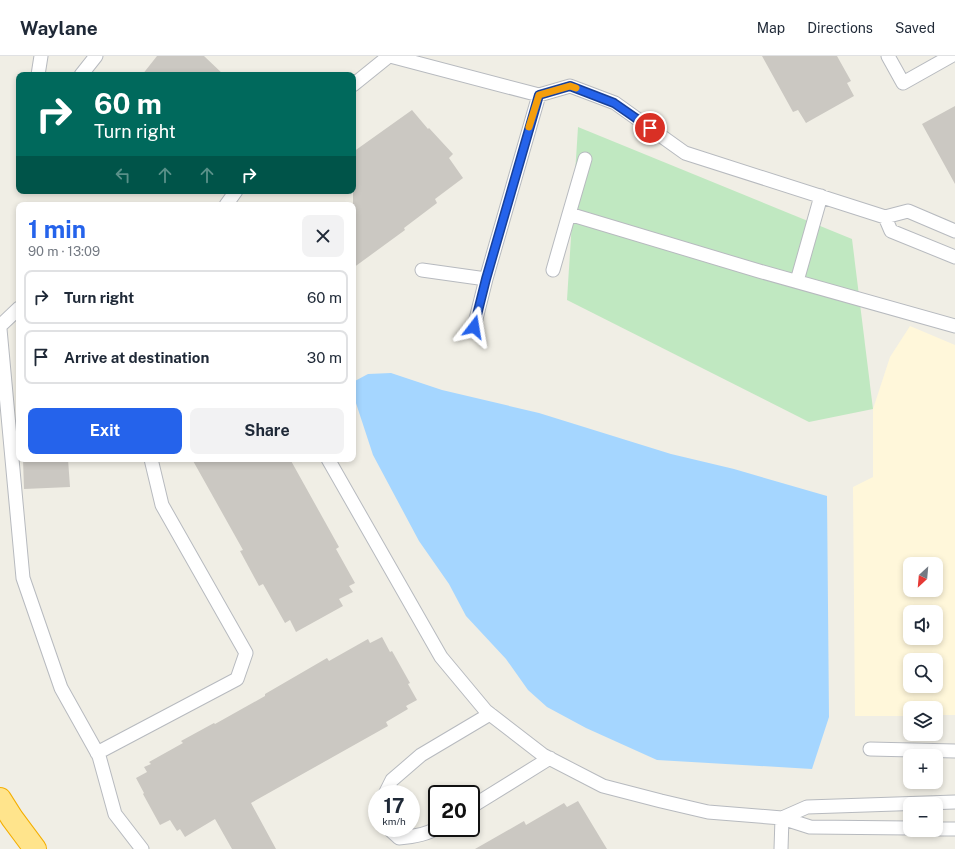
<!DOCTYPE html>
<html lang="en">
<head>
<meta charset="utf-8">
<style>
	body { margin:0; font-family:"Public Sans",sans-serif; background:#f2f2f3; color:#1f2937; height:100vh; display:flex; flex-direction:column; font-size:15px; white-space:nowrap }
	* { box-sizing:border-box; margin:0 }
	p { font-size:13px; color:#747a83 }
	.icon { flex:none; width:22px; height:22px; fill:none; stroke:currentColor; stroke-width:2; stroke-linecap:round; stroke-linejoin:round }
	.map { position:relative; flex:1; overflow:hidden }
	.drawer { position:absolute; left:16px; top:146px; width:340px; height:260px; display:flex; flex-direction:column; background:#fff; border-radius:8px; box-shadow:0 2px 6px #0003 }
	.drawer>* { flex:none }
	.hud { position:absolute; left:16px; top:16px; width:340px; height:122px; border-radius:8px; box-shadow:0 2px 6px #0003; background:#00695c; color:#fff; overflow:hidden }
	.needle { width:26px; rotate:206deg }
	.controls { position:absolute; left:903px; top:501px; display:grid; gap:8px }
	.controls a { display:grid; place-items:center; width:40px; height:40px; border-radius:8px; background:#fff; box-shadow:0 2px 6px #0003; font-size:20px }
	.speed { position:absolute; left:368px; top:729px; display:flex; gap:8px; font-size:20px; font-weight:700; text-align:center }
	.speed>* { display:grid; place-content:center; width:52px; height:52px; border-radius:50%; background:#fff; box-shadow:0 2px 6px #0003; line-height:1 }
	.speed small { font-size:10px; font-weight:400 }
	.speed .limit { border:2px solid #111; border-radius:6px; background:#fff; color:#111 }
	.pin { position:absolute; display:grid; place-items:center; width:34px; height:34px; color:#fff; margin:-17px; border:2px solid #fff; border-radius:50%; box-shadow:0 1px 4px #0007 }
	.me { position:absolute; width:44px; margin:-22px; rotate:14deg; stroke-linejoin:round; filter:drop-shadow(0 0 3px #0008) }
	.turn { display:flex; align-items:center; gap:14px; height:84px; padding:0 12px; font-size:18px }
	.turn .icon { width:52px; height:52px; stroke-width:2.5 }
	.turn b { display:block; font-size:28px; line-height:34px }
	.lanes { display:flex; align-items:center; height:38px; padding:0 12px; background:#0003; justify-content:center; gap:20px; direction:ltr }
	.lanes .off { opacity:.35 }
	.round { display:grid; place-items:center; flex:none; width:42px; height:42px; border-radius:8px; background:#f2f2f3 }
	.overview { display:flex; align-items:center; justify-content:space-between; height:68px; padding:0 12px }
	h1 { font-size:24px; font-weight:700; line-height:30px; color:#2563eb }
	.cta { display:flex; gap:8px; margin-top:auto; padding:8px 12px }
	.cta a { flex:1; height:46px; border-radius:8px; background:#2563eb; color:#fff; font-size:16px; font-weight:700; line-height:46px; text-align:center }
	.cta a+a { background:#f2f2f3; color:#1f2937 }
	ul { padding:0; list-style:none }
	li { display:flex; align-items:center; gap:12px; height:54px; margin:0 8px 6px; padding:0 4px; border:2px solid #e0e1e3; border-radius:8px }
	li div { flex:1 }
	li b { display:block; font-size:15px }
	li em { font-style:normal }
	header { display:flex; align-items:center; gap:24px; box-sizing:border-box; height:56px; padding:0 20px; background:#fff; border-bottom:1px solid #e0e1e3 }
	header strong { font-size:19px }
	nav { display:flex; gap:22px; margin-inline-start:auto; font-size:14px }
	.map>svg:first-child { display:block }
	.commercial { fill:#fff7da; fill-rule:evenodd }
	.green { fill:#c0e8c1 }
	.water { fill:#a5d6ff }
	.building { fill:#cbc8c2 }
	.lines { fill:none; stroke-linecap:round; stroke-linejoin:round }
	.lane-casing { stroke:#b7babf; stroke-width:15 }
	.highway-casing { stroke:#f4ae00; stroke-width:24 }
	.lane { stroke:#fff; stroke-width:13 }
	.highway { stroke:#ffe48c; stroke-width:22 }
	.route-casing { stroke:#184099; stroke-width:10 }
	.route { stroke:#2563eb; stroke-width:7 }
	.slow { stroke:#f59e0b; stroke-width:7 }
</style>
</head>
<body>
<header>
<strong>Waylane</strong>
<nav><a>Map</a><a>Directions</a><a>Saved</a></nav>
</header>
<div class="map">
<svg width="955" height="793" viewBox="0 0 955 793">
	<rect width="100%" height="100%" fill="#f0eee5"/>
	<path class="commercial" d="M 910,270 L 955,289 L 955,659 L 936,659 L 936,652 L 910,652 L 910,660 L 855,660 L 853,431 L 873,421 L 873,353 L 890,301 ZM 910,508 L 936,508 L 936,534 L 910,534 ZM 910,556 L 936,556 L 936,582 L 910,582 ZM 910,604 L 936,604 L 936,630 L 910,630 Z"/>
	<path class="green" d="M 578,71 L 852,183 L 873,353 L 809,366 L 567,244 Z"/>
	<path class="water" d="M 391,317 L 442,334 L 539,357 L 671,398 L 734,413 L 827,440 L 829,661 L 812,713 L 657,704 L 586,672 L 547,651 L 528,634 L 506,603 L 466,560 L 449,528 L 419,485 L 373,399 L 353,338 L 353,326 L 368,318 Z"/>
	<path class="building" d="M 157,0 L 204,0 L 224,19 L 142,19 Z
		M 762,0 L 837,0 L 851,25 L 847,27 L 854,40 L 806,67 L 798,54 L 793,56 Z
		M 955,50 L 955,128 L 922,68 Z
		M 412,54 L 428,73 L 429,72 L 453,98 L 449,102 L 463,122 L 435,143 L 437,147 L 404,172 L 405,174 L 353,212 L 353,96 Z
		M 23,403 L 68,403 L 70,431 L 24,433 Z
		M 192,403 L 290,403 L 339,491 L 336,493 L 355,527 L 349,530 L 353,536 L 339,543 L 343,550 L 296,576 L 290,564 L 285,567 L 263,528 L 259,530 L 240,495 L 243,494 Z
		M 382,581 L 390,596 L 392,595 L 410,627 L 408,628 L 417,644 L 406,650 L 408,653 L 386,666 L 388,670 L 251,747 L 276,793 L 232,793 L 215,763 L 185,781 L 180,773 L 177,775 L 170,764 L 160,769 L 143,738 L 144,737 L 136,722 L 147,716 L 144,711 L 151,708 L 149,706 L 183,687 L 181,685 L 214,667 L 215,668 L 265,640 L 265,638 L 327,602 L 329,605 L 368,583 L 370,587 Z
		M 578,745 L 607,793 L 475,793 L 524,765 L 526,769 L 564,747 L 567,751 Z"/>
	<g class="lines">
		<g class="lane-casing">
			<path id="lane" d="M 390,0 L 539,39 L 570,30 L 615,47 L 685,97 L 885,161 L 908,155 L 955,175
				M 888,0 L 903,27 L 951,0
				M 38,19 L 41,0
				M 81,19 L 96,0
				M 353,29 L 389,0
				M 226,149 L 236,135
				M 569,158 L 585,103
				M 885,161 L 891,175 L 955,201
				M 422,214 L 486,223
				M 553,214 L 569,158 L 759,215 L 955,270
				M 797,225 L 821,140
				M 0,270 L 19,252
				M 474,271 L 486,223 L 539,39
				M 0,273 L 23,522 L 61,632 L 99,700 L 115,758 L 142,793
				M 328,403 L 441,601 L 486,655 L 543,699 L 603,730 L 661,745 L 708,756 L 782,762 L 781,793
				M 870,693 L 955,695
				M 97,697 L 237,623 L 246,597 L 162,449 L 151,403
				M 385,738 L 392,724 L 421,699 L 490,658
				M 471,751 L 550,702
				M 388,772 L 399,782 C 412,781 426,779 437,772
				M 910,772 L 810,771 L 782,762 L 807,751 L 955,746
				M 936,773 L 955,773"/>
		</g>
		<g class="highway-casing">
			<path id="highway" d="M 0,743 L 12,762 L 35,793"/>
		</g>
		<use href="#lane" class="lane"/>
		<use href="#highway" class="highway"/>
	</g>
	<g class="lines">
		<g class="route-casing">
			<path id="route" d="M 474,271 L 486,223 L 539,39 L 570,30 L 614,47 L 650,72"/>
		</g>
		<use href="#route" class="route"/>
		<path class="slow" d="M 529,71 L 539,39 L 570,30 L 576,32"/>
	</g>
</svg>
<div class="controls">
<a><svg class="needle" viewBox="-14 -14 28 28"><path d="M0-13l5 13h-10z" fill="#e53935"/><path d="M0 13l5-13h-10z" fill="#747a83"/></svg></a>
<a><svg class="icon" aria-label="sound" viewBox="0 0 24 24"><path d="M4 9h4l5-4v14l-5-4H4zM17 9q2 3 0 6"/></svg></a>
<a><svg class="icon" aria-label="search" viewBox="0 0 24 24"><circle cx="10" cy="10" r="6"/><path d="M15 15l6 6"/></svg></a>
<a><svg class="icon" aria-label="layers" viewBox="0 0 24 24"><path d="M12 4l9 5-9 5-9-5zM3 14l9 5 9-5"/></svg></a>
<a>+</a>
<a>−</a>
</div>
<div class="speed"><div>17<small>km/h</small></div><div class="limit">20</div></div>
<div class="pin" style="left:650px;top:72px;background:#d93025"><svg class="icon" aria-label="arrive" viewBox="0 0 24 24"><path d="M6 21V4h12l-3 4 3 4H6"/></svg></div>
<svg class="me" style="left:474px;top:271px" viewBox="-20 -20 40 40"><path d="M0-17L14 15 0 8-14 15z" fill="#2563eb" stroke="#fff" stroke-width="4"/></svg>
<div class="hud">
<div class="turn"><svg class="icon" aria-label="right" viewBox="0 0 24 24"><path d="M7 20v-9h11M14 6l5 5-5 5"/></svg><div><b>60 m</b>Turn right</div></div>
<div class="lanes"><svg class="icon off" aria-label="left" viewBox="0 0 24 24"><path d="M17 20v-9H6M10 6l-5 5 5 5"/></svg><svg class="icon off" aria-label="ahead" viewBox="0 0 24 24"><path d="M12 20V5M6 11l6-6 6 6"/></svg><svg class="icon off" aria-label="ahead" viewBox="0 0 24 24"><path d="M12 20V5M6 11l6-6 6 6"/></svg><svg class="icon" aria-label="right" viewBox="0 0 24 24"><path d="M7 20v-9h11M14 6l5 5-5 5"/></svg></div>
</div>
<section class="drawer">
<div class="overview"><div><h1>1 min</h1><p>90 m · 13:09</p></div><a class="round"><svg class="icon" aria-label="close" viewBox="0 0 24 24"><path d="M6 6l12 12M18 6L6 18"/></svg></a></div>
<ul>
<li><svg class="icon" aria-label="right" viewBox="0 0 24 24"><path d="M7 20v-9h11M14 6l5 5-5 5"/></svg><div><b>Turn right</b></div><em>60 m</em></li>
<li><svg class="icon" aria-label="arrive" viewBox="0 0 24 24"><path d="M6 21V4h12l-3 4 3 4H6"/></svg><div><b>Arrive at destination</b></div><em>30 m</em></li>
</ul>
<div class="cta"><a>Exit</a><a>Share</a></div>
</section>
</div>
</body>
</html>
